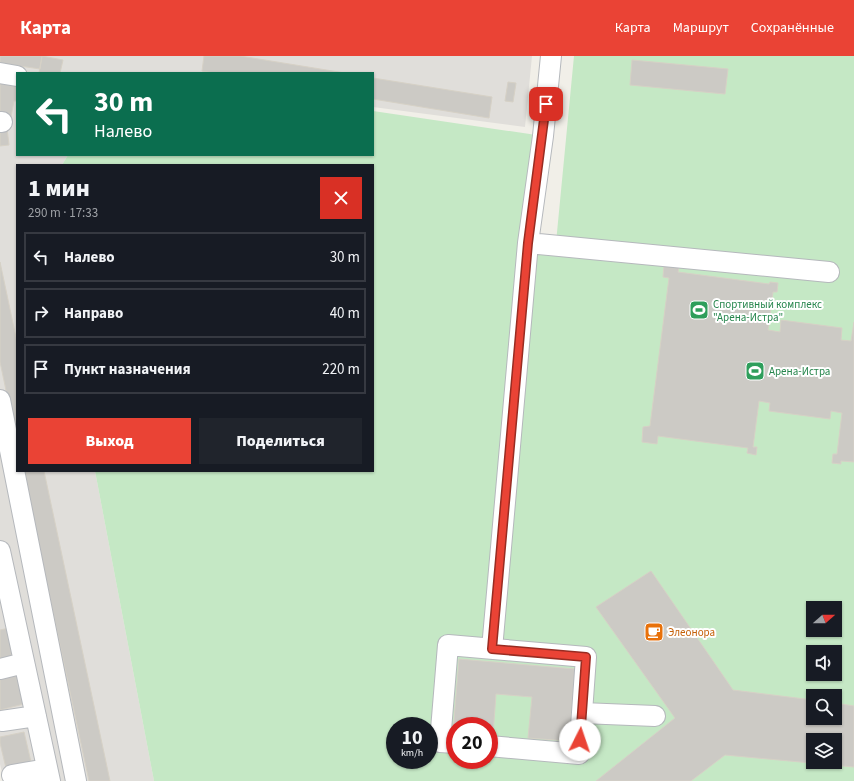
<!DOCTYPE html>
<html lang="ru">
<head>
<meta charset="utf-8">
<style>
	body { margin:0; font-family:"Source Sans 3",sans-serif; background:#20242c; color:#f1f3f6; height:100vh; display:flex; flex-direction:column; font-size:15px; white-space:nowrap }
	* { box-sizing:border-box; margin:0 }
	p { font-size:13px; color:#9ea1a6 }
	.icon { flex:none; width:22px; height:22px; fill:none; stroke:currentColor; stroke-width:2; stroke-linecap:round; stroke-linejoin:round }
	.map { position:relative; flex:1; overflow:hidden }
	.drawer { position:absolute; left:16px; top:108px; width:358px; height:308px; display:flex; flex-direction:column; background:#171b24; border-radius:0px; box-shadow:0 1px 3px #0004 }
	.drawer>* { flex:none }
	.hud { position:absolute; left:16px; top:16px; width:358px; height:84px; border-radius:0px; box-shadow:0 1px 3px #0004; background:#0b6e4f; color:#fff; overflow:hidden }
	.needle { width:26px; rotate:69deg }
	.controls { position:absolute; left:806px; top:545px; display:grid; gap:8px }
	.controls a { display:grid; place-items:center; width:36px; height:36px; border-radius:0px; background:#171b24; box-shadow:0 1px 3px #0004; font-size:20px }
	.speed { position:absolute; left:386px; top:661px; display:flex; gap:8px; font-size:20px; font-weight:700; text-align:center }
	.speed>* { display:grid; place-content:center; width:52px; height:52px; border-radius:50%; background:#171b24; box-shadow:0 1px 3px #0004; line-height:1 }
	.speed small { font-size:10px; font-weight:400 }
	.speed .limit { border:6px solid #d22; background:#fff; color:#111 }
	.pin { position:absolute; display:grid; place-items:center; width:34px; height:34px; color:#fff; margin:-17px; border-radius:8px; box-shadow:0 2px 6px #0006 }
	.me { position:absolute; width:44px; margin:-22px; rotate:4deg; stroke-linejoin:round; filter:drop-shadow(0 0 3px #0008) }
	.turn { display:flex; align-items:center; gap:14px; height:84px; padding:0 12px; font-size:18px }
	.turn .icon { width:52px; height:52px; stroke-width:2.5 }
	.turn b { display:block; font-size:28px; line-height:34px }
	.round { display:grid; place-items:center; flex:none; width:42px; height:42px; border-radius:0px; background:#20242c }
	.head { display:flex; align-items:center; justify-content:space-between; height:68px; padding:0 12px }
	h1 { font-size:24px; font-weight:800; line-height:30px }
	.cta { display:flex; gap:8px; margin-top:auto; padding:8px 12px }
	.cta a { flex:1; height:46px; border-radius:0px; background:#ea4335; color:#fff; font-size:16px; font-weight:800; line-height:46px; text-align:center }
	.cta a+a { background:#20242c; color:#f1f3f6 }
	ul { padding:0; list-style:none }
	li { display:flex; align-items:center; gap:12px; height:50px; margin:0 8px 6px; padding:0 4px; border:2px solid #363941; border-radius:0px }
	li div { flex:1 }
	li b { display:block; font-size:15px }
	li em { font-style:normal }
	header { display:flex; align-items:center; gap:24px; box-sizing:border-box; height:56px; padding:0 20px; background:#ea4335; color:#fff }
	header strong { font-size:19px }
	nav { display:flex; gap:22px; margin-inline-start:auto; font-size:14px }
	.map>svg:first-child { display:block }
	.industrial { fill:#e0deda }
	.green { fill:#c5e8c5; fill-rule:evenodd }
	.building { fill:#cccac5; stroke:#d6d1c6; fill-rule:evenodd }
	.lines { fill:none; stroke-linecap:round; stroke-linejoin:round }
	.minor-casing { stroke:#b5b8bc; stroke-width:22 }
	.minor { stroke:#fff; stroke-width:20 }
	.route-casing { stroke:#982c22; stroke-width:10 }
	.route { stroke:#ea4335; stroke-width:7 }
	.labels { text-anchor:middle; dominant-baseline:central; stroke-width:4; stroke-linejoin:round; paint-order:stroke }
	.leisure-label { font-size:11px; fill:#27864d; stroke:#fff; text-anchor:start }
	.food-label { font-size:11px; fill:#c56008; stroke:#fff; text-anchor:start }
</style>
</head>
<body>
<header>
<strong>Карта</strong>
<nav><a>Карта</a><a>Маршрут</a><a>Сохранённые</a></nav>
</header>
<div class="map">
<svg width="854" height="725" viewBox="0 0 854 725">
	<rect width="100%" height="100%" fill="#f1efe8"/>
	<path class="industrial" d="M 0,0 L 532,0 L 525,71 L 373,51 L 373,17 L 17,17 L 17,99 L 68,99 L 62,109 L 17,109 L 17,415 L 95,415 L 154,725 L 4,725 L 0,708 Z"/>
	<path class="green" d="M 574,0 L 854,0 L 854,725 L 154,725 L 95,415 L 373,415 L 373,109 L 62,109 L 68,99 L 373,99 L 373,55 L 543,80 L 532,194 L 555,197 ZM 813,552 L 835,552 L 835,574 L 813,574 ZM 813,596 L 835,596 L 835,618 L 813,618 ZM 813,640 L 835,640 L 835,662 L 813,662 ZM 395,670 L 429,670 L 429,704 L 395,704 ZM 455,670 L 489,670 L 489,704 L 455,704 ZM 813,684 L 835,684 L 835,706 L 813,706 Z"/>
	<path class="building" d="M 0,0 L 42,0 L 40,13 L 0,7 Z
		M 42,0 L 63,4 L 60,17 L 39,17 Z
		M 204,0 L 240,0 L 345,17 L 215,17 L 202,15 Z
		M 632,4 L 728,13 L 725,38 L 630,29 Z
		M 373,22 L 492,41 L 489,62 L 373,43 Z
		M 0,23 L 17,26 L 17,45 L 14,45 L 11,61 L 0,59 Z
		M 508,26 L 516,27 L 513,46 L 505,45 Z
		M 7,72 L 9,89 L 0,90 L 0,73 Z
		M 0,206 L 17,286 L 17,386 L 0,306 Z
		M 664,209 L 679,211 L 678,216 L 769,228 L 770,226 L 778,227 L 777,236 L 773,236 L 768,274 L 780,276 L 781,264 L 842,272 L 841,284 L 851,285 L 854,266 L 854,406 L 841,405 L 841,408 L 832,407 L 833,398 L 837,398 L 842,357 L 831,355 L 830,363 L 769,355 L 770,347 L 759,345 L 753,391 L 757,391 L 756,399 L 747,397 L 748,392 L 658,380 L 657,388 L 642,386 L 643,371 L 650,370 L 669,222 L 663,221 Z
		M 23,415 L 44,415 L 110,725 L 89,725 Z
		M 651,515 L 733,634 L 813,644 L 813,662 L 835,662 L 835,647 L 854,650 L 854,711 L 725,699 L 691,725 L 596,725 L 675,662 L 596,551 ZM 813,684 L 835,684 L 835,706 L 813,706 Z
		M 9,572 L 16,602 L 0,606 L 0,574 Z
		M 459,603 L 575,613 L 569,685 L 528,682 L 532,641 L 496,638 L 493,679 L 489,678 L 489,670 L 455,670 L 455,676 L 453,676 Z
		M 16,616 L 24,648 L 0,654 L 0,620 Z
		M 24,676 L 31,706 L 6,712 L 0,687 L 0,681 Z"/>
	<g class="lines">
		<g class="minor-casing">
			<path id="minor" d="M 0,17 L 17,20
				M 0,66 L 2,66
				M 528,187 L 829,216
				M 0,344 L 76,725
				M 0,495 L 50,725
				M 492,593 L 528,187 L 543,80 L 551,0
				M 0,613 L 24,607
				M 582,657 L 655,660
				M 2,665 L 36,660
				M 455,687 L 440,686 L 448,589 L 586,601 L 579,698 L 489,690
				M 12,719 L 47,713"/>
		</g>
		<use href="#minor" class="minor"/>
	</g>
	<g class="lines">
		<g class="route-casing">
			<path id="route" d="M 546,48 L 528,187 L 492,593 L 586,601 L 580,684"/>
		</g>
		<use href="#route" class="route"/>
	</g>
	<defs>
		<g id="stadium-square" transform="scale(1)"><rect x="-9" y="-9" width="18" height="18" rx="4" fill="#2e9e5b" stroke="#fff"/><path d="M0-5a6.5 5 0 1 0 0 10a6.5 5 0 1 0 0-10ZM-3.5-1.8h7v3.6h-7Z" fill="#fff"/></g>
		<g id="cafe-square" transform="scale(1)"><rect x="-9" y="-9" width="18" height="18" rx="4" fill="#e8710a" stroke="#fff"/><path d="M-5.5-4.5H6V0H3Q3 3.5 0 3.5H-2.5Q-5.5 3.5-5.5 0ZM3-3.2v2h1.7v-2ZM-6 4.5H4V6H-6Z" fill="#fff"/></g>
	</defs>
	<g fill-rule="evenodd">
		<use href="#stadium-square" x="699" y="254"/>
		<use href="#stadium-square" x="755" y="315"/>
		<use href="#cafe-square" x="654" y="576"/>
	</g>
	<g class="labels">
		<g class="leisure-label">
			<text x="713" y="248">Спортивный комплекс<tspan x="713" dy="13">"Арена-Истра"</tspan></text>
			<text x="769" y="315">Арена-Истра</text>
		</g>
		<g class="food-label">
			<text x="668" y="576">Элеонора</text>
		</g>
	</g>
</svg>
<div class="controls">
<a><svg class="needle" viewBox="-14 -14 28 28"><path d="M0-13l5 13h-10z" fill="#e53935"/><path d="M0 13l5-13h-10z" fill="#9ea1a6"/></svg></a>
<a><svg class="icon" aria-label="sound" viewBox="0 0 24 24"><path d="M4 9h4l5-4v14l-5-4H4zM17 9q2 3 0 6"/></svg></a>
<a><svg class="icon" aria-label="search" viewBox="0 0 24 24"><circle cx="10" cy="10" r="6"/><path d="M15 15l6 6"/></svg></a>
<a><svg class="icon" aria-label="layers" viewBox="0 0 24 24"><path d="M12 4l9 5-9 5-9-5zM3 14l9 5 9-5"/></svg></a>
</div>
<div class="speed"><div>10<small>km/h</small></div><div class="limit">20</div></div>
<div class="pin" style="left:546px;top:48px;background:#d93025"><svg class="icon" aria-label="arrive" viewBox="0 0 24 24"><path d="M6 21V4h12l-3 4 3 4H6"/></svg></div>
<svg class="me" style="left:580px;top:684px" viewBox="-20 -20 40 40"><circle r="19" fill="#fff"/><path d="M0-13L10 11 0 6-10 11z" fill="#ea4335"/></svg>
<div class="hud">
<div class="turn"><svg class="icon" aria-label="left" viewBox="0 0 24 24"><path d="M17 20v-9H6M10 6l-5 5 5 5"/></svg><div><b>30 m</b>Налево</div></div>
</div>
<section class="drawer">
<div class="head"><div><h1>1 мин</h1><p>290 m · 17:33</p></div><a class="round" style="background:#d93025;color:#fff"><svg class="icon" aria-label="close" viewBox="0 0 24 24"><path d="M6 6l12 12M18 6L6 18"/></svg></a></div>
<ul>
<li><svg class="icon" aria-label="left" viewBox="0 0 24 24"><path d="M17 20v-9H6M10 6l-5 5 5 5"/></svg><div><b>Налево</b></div><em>30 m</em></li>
<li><svg class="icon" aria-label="right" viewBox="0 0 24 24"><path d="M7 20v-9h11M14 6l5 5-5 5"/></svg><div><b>Направо</b></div><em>40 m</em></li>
<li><svg class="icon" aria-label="arrive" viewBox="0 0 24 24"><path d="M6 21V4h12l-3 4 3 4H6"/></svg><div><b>Пункт назначения</b></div><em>220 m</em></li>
</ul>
<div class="cta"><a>Выход</a><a>Поделиться</a></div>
</section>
</div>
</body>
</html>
